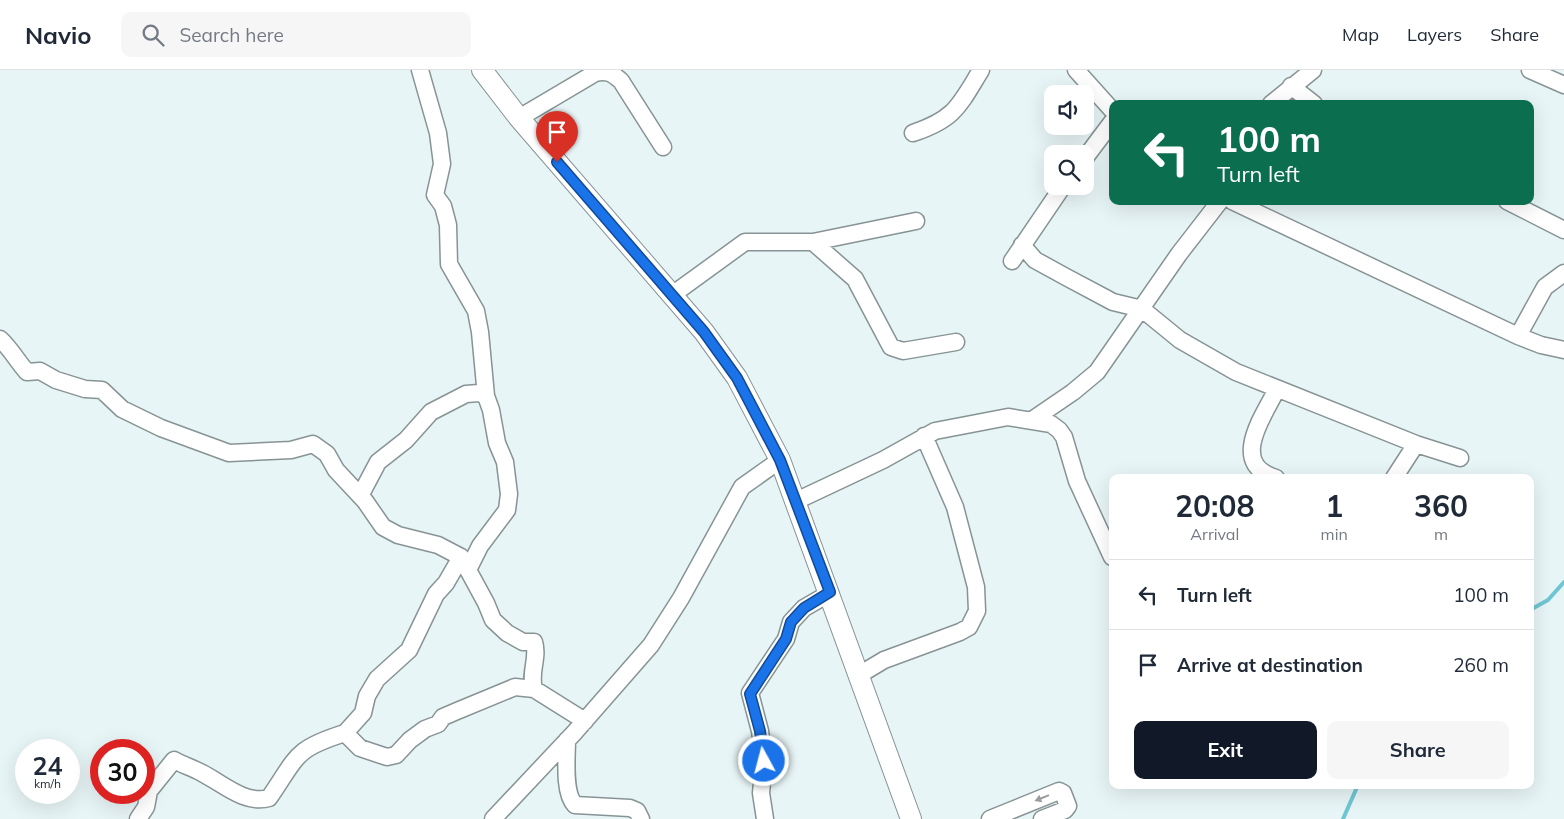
<!DOCTYPE html>
<html lang="en">
<head>
<meta charset="utf-8">
<style>
	body { margin:0; font-family:Mulish,sans-serif; background:#f6f6f7; color:#1f2937; height:100vh; display:flex; flex-direction:column; font-size:19px; white-space:nowrap }
	* { box-sizing:border-box; margin:0 }
	p { font-size:16px; color:#747a83 }
	.icon { flex:none; width:28px; height:28px; fill:none; stroke:currentColor; stroke-width:2; stroke-linecap:round; stroke-linejoin:round }
	.map { position:relative; flex:1; overflow:hidden }
	.sheet { position:absolute; left:1109px; top:404px; width:425px; height:315px; display:flex; flex-direction:column; background:#fff; border-radius:10px; box-shadow:0 5px 20px #0002 }
	.sheet>* { flex:none }
	.top-card { position:absolute; left:1109px; top:30px; width:425px; height:105px; border-radius:10px; box-shadow:0 5px 20px #0002; background:#0b6e4f; color:#fff; overflow:hidden }
	.tools { position:absolute; left:1044px; top:15px; display:grid; gap:10px }
	.tools a { display:grid; place-items:center; width:50px; height:50px; border-radius:10px; background:#fff; box-shadow:0 5px 20px #0002; font-size:25px }
	.speed { position:absolute; left:15px; top:669px; display:flex; gap:10px; font-size:25px; font-weight:700; text-align:center }
	.speed>* { display:grid; place-content:center; width:65px; height:65px; border-radius:50%; background:#fff; box-shadow:0 5px 20px #0002; line-height:1 }
	.speed small { font-size:12px; font-weight:400 }
	.speed .limit { border:8px solid #d22; background:#fff; color:#111 }
	.pin { position:absolute; display:grid; place-items:center; width:42px; height:42px; color:#fff; margin:-51px -21px; border-radius:50% 50% 50% 0; rotate:-45deg; box-shadow:0 0 5px #0007 }
	.pin .icon { rotate:45deg }
	.me { position:absolute; width:55px; margin:-28px; rotate:353deg; stroke-linejoin:round; filter:drop-shadow(0 0 4px #0008) }
	.turn { display:flex; align-items:center; gap:18px; height:105px; padding:0 25px; font-size:22px }
	.turn .icon { width:65px; height:65px; stroke-width:2.5 }
	.turn b { display:block; font-size:35px; line-height:42px }
	.eta { display:flex; justify-content:space-evenly; align-items:center; height:85px; text-align:center }
	.eta b { font-size:30px; font-weight:700; line-height:35px }
	.action { display:flex; gap:10px; margin-top:auto; padding:10px 25px }
	.action a { flex:1; height:58px; border-radius:10px; background:#111827; color:#fff; font-size:20px; font-weight:700; line-height:58px; text-align:center }
	.action a+a { background:#f6f6f7; color:#1f2937 }
	ul { padding:0; list-style:none }
	li { display:flex; align-items:center; gap:15px; height:70px; padding:0 25px; border-top:1px solid #e0e1e3 }
	li div { flex:1 }
	li b { display:block; font-size:19px }
	li em { font-style:normal }
	header { display:flex; align-items:center; gap:30px; box-sizing:border-box; height:70px; padding:0 25px; background:#fff; border-bottom:1px solid #e0e1e3 }
	header strong { font-size:24px }
	nav { display:flex; gap:28px; margin-inline-start:auto; font-size:18px }
	.search { width:350px; height:45px; background:#f6f6f7; display:flex; align-items:center; gap:12px; box-sizing:border-box; padding:0 18px; border-radius:10px; color:#747a83; font-size:19px }
	.map>svg:first-child { display:block }
	.lines { fill:none; stroke-linecap:round; stroke-linejoin:round }
	.stream { stroke:#6ec6d2; stroke-width:4 }
	.minor-casing { stroke:#879395; stroke-width:19 }
	.major-casing { stroke:#879395; stroke-width:22 }
	.minor { stroke:#fff; stroke-width:16 }
	.major { stroke:#fff; stroke-width:20 }
	.oneway { fill:#9a9c9d }
	.route-casing { stroke:#114b97; stroke-width:12 }
	.route { stroke:#1a73e8; stroke-width:9 }
</style>
</head>
<body>
<header>
<strong>Navio</strong>
<div class="search"><svg class="icon" aria-label="search" viewBox="0 0 24 24"><circle cx="10" cy="10" r="6"/><path d="M15 15l6 6"/></svg>Search here</div>
<nav><a>Map</a><a>Layers</a><a>Share</a></nav>
</header>
<div class="map">
<svg width="1564" height="749" viewBox="0 0 1564 749">
	<rect width="100%" height="100%" fill="#e8f5f7"/>
	<g class="lines">
		<path class="stream" d="M 1530,540 L 1548,530 L 1564,512
			M 1343,749 L 1358,715"/>
		<g class="minor-casing">
			<path id="minor" d="M 420,0 L 438,63 L 442,94 L 435,125 L 443,136 L 448,155 L 449,194 L 476,241 L 480,262 L 486,326 L 491,340 L 497,373 L 505,392 L 509,424 L 507,440 L 480,476 L 468,500
				M 1076,0 L 1112,40
				M 1530,0 L 1564,15
				M 1291,16 L 1314,34
				M 1271,34 L 1313,0
				M 519,48 L 595,3 C 607,0 612,3 621,11 L 663,77
				M 913,63 C 955,49 959,36 981,0
				M 1085,88 L 1112,52
				M 1232,131 L 1518,266 L 1541,275 L 1564,280
				M 1507,131 L 1564,160
				M 813,172 L 855,209 L 891,277 L 903,281 L 956,272
				M 1022,175 L 1035,190 L 1066,207 L 1113,232 L 1142,239 L 1180,270 L 1236,302 L 1416,374 L 1460,388
				M 1012,191 L 1063,116
				M 672,225 L 745,172 L 813,172 L 916,151
				M 1518,266 L 1545,217 L 1564,203
				M 0,269 C 11,279 17,291 27,302 L 40,301 L 56,310 L 85,319 L 102,320 L 122,339 L 161,358 L 229,383 L 291,380 L 313,374 L 327,384 L 336,400 L 365,431 L 383,457 L 398,465 L 438,475 L 461,487 L 486,533 L 493,550 L 507,563 L 523,572 L 534,572 C 539,588 529,602 534,619 L 585,651
				M 1032,350 L 1073,322 L 1097,302 L 1179,184 L 1220,131
				M 1276,408 C 1228,394 1264,345 1277,319
				M 1394,408 L 1416,374
				M 360,426 L 378,392 L 406,370 L 431,342 L 466,324 L 479,323 L 486,326
				M 796,431 L 883,390 L 935,361 L 1008,347 L 1051,354 L 1059,360 L 1064,367 L 1077,411 L 1112,487
				M 859,605 L 884,590 L 960,562 L 969,557 L 977,541 L 976,517 L 955,437 L 924,366
				M 345,663 L 363,643 L 367,626 L 377,609 L 409,580 L 436,524 L 446,513 L 461,487
				M 567,670 C 567,687 563,723 575,735 L 630,738 L 637,741 L 641,749
				M 138,749 L 146,737 L 149,721 L 174,690 C 183,695 193,698 202,703 C 222,713 245,735 269,728 C 298,686 294,679 345,663 L 360,678 L 387,687 L 396,685 L 410,670 L 425,659 L 438,654 L 443,647 L 457,641 L 515,617 L 534,619
				M 493,749 L 574,663 L 651,575 L 681,528 L 742,417 L 780,390
				M 765,749 L 761,723 L 764,691 L 760,661 L 750,623 L 786,569 L 791,552 L 804,538 L 830,523
				M 990,749 L 1059,721 L 1063,723 L 1068,736 L 1065,740 L 1042,749"/>
		</g>
		<g class="major-casing">
			<path id="major" d="M 482,0 L 519,48 L 704,262 L 737,308 L 780,390 L 911,749"/>
		</g>
		<use href="#minor" class="minor"/>
		<use href="#major" class="major"/>
	</g>
	<defs><path id="oneway-solid" d="M-6-.8H1V-3.2L6.5 0L1 3.2V.8H-6Z" transform="scale(1.25)"/></defs>
	<use class="oneway" href="#oneway-solid" transform="translate(1042 728) rotate(158)"/>
	<g class="lines">
		<g class="route-casing">
			<path id="route" d="M 557,92 L 704,262 L 737,308 L 780,390 L 830,522 L 804,538 L 791,552 L 786,569 L 750,624 L 760,661 L 764,691"/>
		</g>
		<use href="#route" class="route"/>
	</g>
</svg>
<div class="tools">
<a><svg class="icon" aria-label="sound" viewBox="0 0 24 24"><path d="M4 9h4l5-4v14l-5-4H4zM17 9q2 3 0 6"/></svg></a>
<a><svg class="icon" aria-label="search" viewBox="0 0 24 24"><circle cx="10" cy="10" r="6"/><path d="M15 15l6 6"/></svg></a>
</div>
<div class="speed"><div>24<small>km/h</small></div><div class="limit">30</div></div>
<div class="pin" style="left:557px;top:92px;background:#d93025"><svg class="icon" aria-label="arrive" viewBox="0 0 24 24"><path d="M6 21V4h12l-3 4 3 4H6"/></svg></div>
<svg class="me" style="left:764px;top:691px" viewBox="-20 -20 40 40"><circle r="17" fill="#1a73e8" stroke="#fff" stroke-width="3"/><path d="M0-11L8 9 0 5-8 9z" fill="#fff"/></svg>
<div class="top-card">
<div class="turn"><svg class="icon" aria-label="left" viewBox="0 0 24 24"><path d="M17 20v-9H6M10 6l-5 5 5 5"/></svg><div><b>100 m</b>Turn left</div></div>
</div>
<section class="sheet">
<div class="eta">
<div><b>20:08</b><p>Arrival</p></div>
<div><b>1</b><p>min</p></div>
<div><b>360</b><p>m</p></div>
</div>
<ul>
<li><svg class="icon" aria-label="left" viewBox="0 0 24 24"><path d="M17 20v-9H6M10 6l-5 5 5 5"/></svg><div><b>Turn left</b></div><em>100 m</em></li>
<li><svg class="icon" aria-label="arrive" viewBox="0 0 24 24"><path d="M6 21V4h12l-3 4 3 4H6"/></svg><div><b>Arrive at destination</b></div><em>260 m</em></li>
</ul>
<div class="action"><a>Exit</a><a>Share</a></div>
</section>
</div>
</body>
</html>
